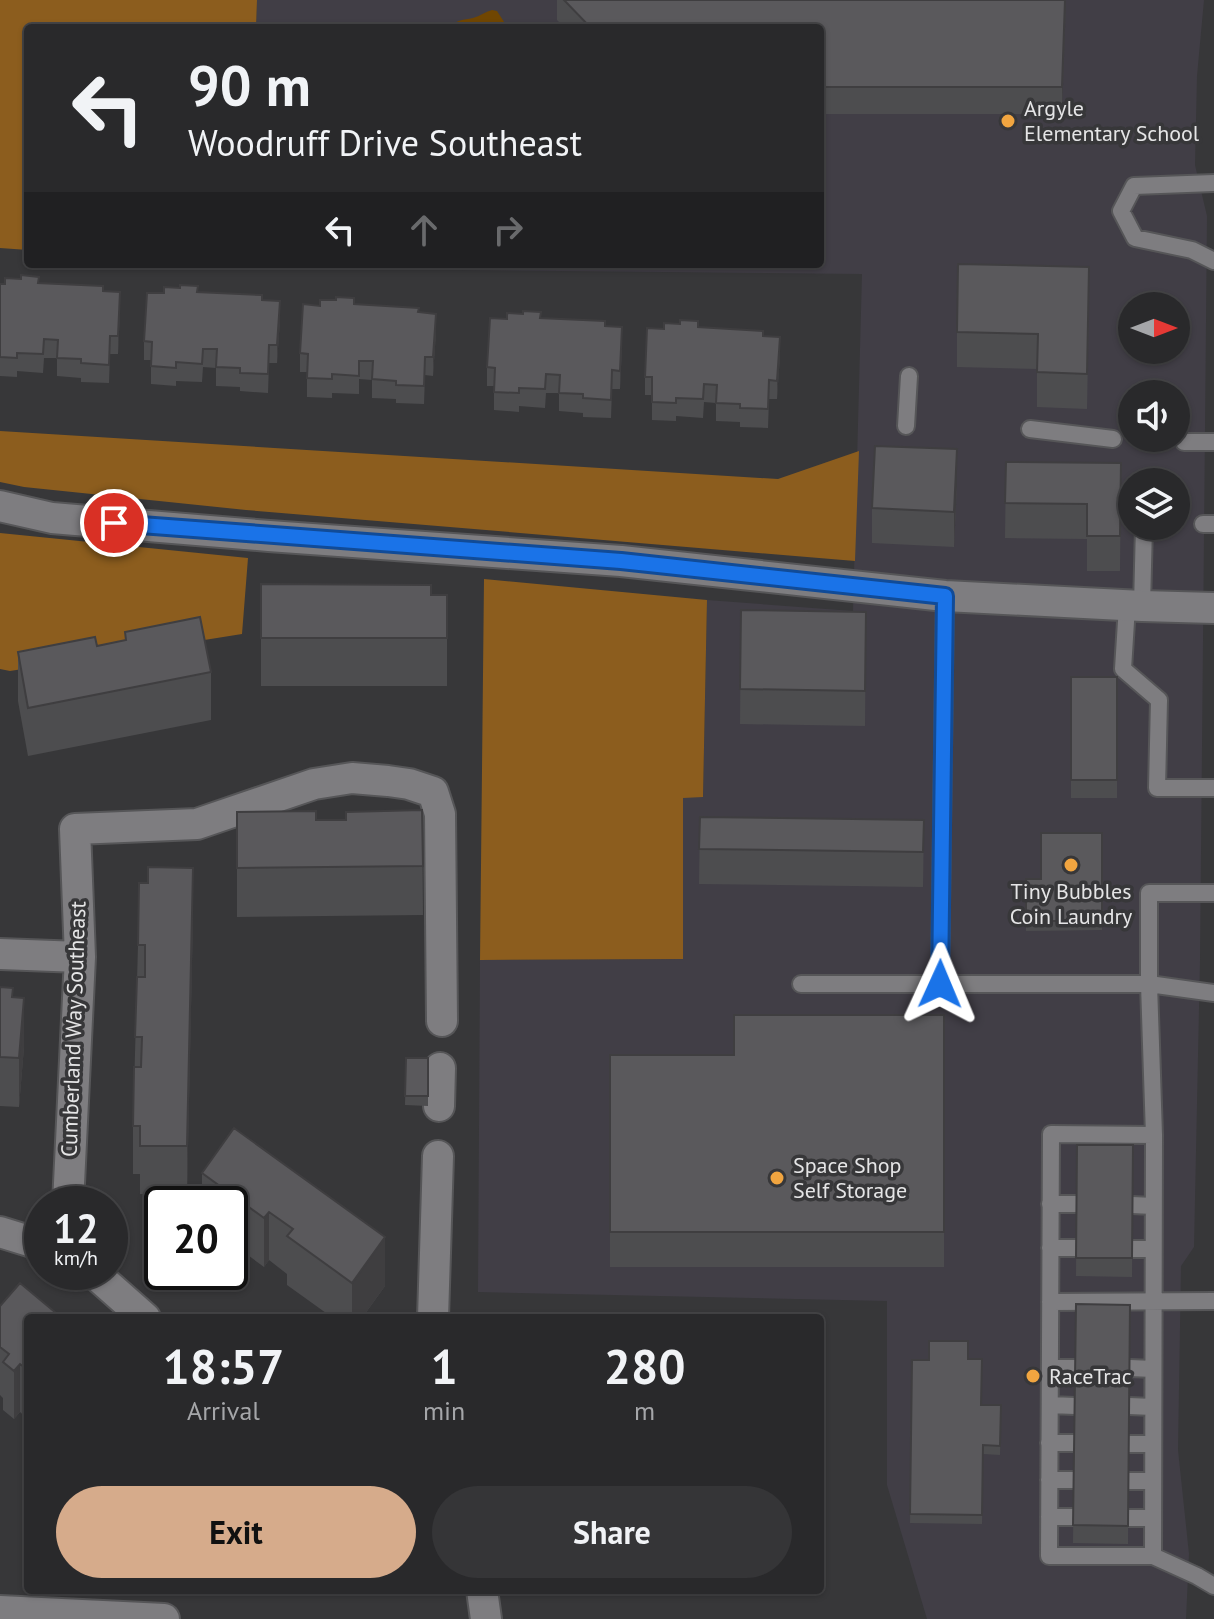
<!DOCTYPE html>
<html lang="en">
<head>
<meta charset="utf-8">
<style>
	body { margin:0; font-family:"PT Sans",sans-serif; background:#353537; color:#f1f3f6; height:100vh; display:flex; flex-direction:column; font-size:30px; white-space:nowrap }
	* { box-sizing:border-box; margin:0 }
	p { font-size:26px; color:#a5a6a9 }
	.icon { flex:none; width:44px; height:44px; fill:none; stroke:currentColor; stroke-width:2; stroke-linecap:round; stroke-linejoin:round }
	.map { position:relative; flex:1; overflow:hidden }
	.side { position:absolute; left:24px; top:1314px; width:800px; height:280px; display:flex; flex-direction:column; background:#29292b; border-radius:8px; box-shadow:0 2px 6px #0004,0 0 0 2px #454547 }
	.side>* { flex:none }
	.banner { position:absolute; left:24px; top:24px; width:800px; height:244px; border-radius:8px; box-shadow:0 2px 6px #0004,0 0 0 2px #454547; background:#29292b; color:#f1f3f6; overflow:hidden }
	.needle { width:52px; rotate:90deg }
	.tools { position:absolute; left:1118px; top:292px; display:grid; gap:16px }
	.tools a { display:grid; place-items:center; width:72px; height:72px; border-radius:50%; background:#29292b; box-shadow:0 2px 6px #0004,0 0 0 2px #454547; font-size:40px }
	.speed { position:absolute; left:24px; top:1186px; display:flex; gap:16px; font-size:40px; font-weight:700; text-align:center }
	.speed>* { display:grid; place-content:center; width:104px; height:104px; border-radius:50%; background:#29292b; box-shadow:0 2px 6px #0004,0 0 0 2px #454547; line-height:1 }
	.speed small { font-size:20px; font-weight:400 }
	.speed .limit { border:4px solid #111; border-radius:12px; background:#fff; color:#111 }
	.pin { position:absolute; display:grid; place-items:center; width:68px; height:68px; color:#fff; margin:-34px; border:4px solid #fff; border-radius:50%; box-shadow:0 2px 8px #0007 }
	.me { position:absolute; width:88px; margin:-44px; rotate:1deg; stroke-linejoin:round; filter:drop-shadow(0 0 6px #0008) }
	.turn { display:flex; align-items:center; gap:28px; height:168px; padding:0 32px; font-size:36px }
	.turn .icon { width:104px; height:104px; stroke-width:2.5 }
	.turn b { display:block; font-size:56px; line-height:68px }
	.lanes { display:flex; align-items:center; height:76px; padding:0 32px; background:#0003; justify-content:center; gap:40px; direction:ltr }
	.lanes .off { opacity:.35 }
	.eta { display:flex; justify-content:space-evenly; align-items:center; height:136px; text-align:center }
	.eta b { font-size:48px; font-weight:700; line-height:56px }
	.cta { display:flex; gap:16px; margin-top:auto; padding:16px 32px }
	.cta a { flex:1; height:92px; border-radius:48px; background:#d6ab8b; color:#111; font-size:32px; font-weight:700; line-height:92px; text-align:center }
	.cta a+a { background:#353537; color:#f1f3f6 }
	.map>svg:first-child { display:block }
	.built { fill:#413e46; fill-rule:evenodd }
	.green { fill:#704602 }
	.forest { fill:#8c5d1e }
	.lines { fill:none; stroke-linecap:round; stroke-linejoin:round }
	.lane-casing { stroke:#565658; stroke-width:20 }
	.street-casing { stroke:#565658; stroke-width:34 }
	.lane { stroke:#7e7d80; stroke-width:16 }
	.street { stroke:#7e7d80; stroke-width:30 }
	.wall { fill:#4d4d4f }
	.shaded-wall { fill:#3f3e40 }
	.building { fill:#5a595c; stroke:#3f3e40; stroke-width:2 }
	.route-casing { stroke:#114b97; stroke-width:20 }
	.route { stroke:#1a73e8; stroke-width:14 }
	.poi-dot { fill:#f1a540; stroke:#373739; stroke-width:3 }
	.labels { text-anchor:middle; dominant-baseline:central; stroke-width:7; stroke-linejoin:round; paint-order:stroke }
	.poi-label { font-size:22px; fill:#e5e5e6; stroke:#373739; text-anchor:start }
	.street-label { font-size:22px; fill:#e5e5e6; stroke:#373739 }
</style>
</head>
<body>
<div class="map">
<svg width="1214" height="1619" viewBox="0 0 1214 1619">
	<rect width="100%" height="100%" fill="#373739"/>
	<path class="built" d="M 257,0 L 1204,0 L 1197,76 L 1195,165 L 1207,216 L 1200,961 L 1194,1247 L 1181,1266 L 1178,1450 L 1189,1554 L 1186,1619 L 927,1619 L 887,1485 L 887,1301 L 478,1292 L 480,960 L 683,959 L 683,797 L 703,797 L 707,600 L 853,611 L 862,274 L 253,268 L 253,264 L 820,264 L 820,28 L 256,28 ZM 1132,306 L 1176,306 L 1176,350 L 1132,350 ZM 1132,394 L 1176,394 L 1176,438 L 1132,438 ZM 1132,482 L 1176,482 L 1176,526 L 1132,526 Z"/>
	<path class="green" d="M 492,10 L 497,11 L 508,28 L 449,28 C 457,19 463,20 473,18 C 480,16 485,12 492,10 Z"/>
	<path class="forest" d="M 0,0 L 257,0 L 256,28 L 28,28 L 28,250 L 0,248 Z
		M 0,431 L 778,479 L 859,451 L 855,561 L 246,510 L 24,487 L 0,482 Z
		M 0,533 L 248,558 L 242,634 L 10,671 L 0,669 Z
		M 484,579 L 707,600 L 703,797 L 683,798 L 683,959 L 480,960 Z"/>
	<g class="lines">
		<g class="lane-casing">
			<path id="lane" d="M 1214,183 L 1134,186 L 1121,211 L 1135,238 L 1192,250 L 1214,261
				M 906,426 L 909,376
				M 1030,429 L 1113,439
				M 1184,442 L 1214,442
				M 1203,524 L 1214,524
				M 1127,606 L 1123,669 L 1159,700 L 1157,788 L 1214,788
				M 1142,606 L 1144,526
				M 801,984 L 1149,984 L 1214,993
				M 940,984 L 945,596
				M 1154,1135 L 1051,1134 L 1049,1556 L 1153,1556 L 1154,1135 L 1149,984 L 1149,893 L 1214,893
				M 1050,1204 L 1077,1204
				M 1132,1205 L 1153,1206
				M 1050,1248 L 1077,1248
				M 1132,1249 L 1153,1249
				M 1050,1302 L 1214,1301
				M 1050,1368 L 1075,1368
				M 1130,1368 L 1153,1369
				M 1050,1405 L 1075,1406
				M 1129,1406 L 1153,1407
				M 1049,1443 L 1074,1443
				M 1129,1444 L 1153,1444
				M 1049,1480 L 1074,1480
				M 1128,1481 L 1153,1481
				M 1049,1517 L 1073,1517
				M 1128,1518 L 1153,1518
				M 1153,1556 L 1197,1576 L 1214,1586"/>
		</g>
		<g class="street-casing">
			<path id="street" d="M 0,506 L 52,518 L 269,536 L 621,561 L 945,596 L 1142,606 L 1214,608
				M 0,954 L 80,957
				M 439,1106 L 440,1068
				M 68,1204 L 80,957 L 75,829 L 197,824 L 314,784 L 352,778 L 388,781 L 409,784 L 433,792 L 440,814 L 442,1021
				M 0,1232 L 42,1245
				M 93,1272 L 145,1318
				M 433,1318 L 438,1156
				M 482,1590 L 486,1619
				M 0,1611 L 164,1619"/>
		</g>
		<use href="#lane" class="lane"/>
		<use href="#street" class="street"/>
	</g>
	<path class="wall" d="M 557,0 L 1066,0 L 1062,114 L 820,114 L 820,28 L 565,28 L 557,20 Z
		M 39,283 L 103,291 L 120,310 L 118,354 L 110,354 L 109,383 L 81,382 L 81,378 L 57,376 L 57,358 L 44,358 L 43,373 L 17,371 L 17,377 L 0,376 L 0,284 Z
		M 198,292 L 262,300 L 280,320 L 277,363 L 269,363 L 268,393 L 240,391 L 240,387 L 216,386 L 216,368 L 203,367 L 202,382 L 176,381 L 176,386 L 151,384 L 151,360 L 144,360 L 144,341 Z
		M 1089,302 L 1087,409 L 1037,407 L 1037,369 L 957,367 L 957,332 Z
		M 354,304 L 419,312 L 436,332 L 433,376 L 425,375 L 424,404 L 396,403 L 396,399 L 372,398 L 372,380 L 359,379 L 359,394 L 332,393 L 332,398 L 307,397 L 307,372 L 300,372 L 300,353 L 320,306 Z
		M 541,318 L 605,326 L 622,345 L 620,389 L 612,389 L 611,418 L 583,417 L 583,413 L 559,411 L 559,393 L 546,393 L 545,408 L 519,406 L 519,412 L 494,410 L 494,386 L 487,386 L 487,367 Z
		M 698,327 L 763,336 L 780,355 L 777,399 L 769,399 L 768,428 L 740,427 L 740,422 L 716,421 L 716,403 L 704,402 L 703,418 L 676,416 L 676,421 L 652,420 L 652,395 L 645,395 L 645,377 Z
		M 1006,462 L 1121,463 L 1120,571 L 1087,571 L 1087,539 L 1005,538 Z
		M 957,484 L 954,547 L 872,543 L 872,508 Z
		M 261,584 L 447,595 L 447,686 L 261,686 Z
		M 741,610 L 866,612 L 865,726 L 740,724 Z
		M 125,632 L 211,672 L 211,720 L 28,756 L 18,701 L 18,652 L 97,646 L 125,641 Z
		M 1071,677 L 1117,677 L 1117,798 L 1071,798 Z
		M 422,810 L 423,915 L 237,917 L 237,812 L 316,820 L 346,820 Z
		M 700,817 L 924,820 L 923,887 L 699,884 Z
		M 1102,833 L 1102,930 L 1026,931 L 1026,879 L 1041,879 Z
		M 193,917 L 187,1195 L 140,1194 L 140,1174 L 133,1174 L 133,1126 L 138,945 Z
		M 0,987 L 13,997 L 24,1047 L 19,1107 L 0,1106 Z
		M 944,1015 L 944,1267 L 610,1267 L 610,1055 L 734,1055 Z
		M 406,1058 L 428,1058 L 428,1106 L 405,1105 Z
		M 234,1128 L 385,1286 L 362,1318 L 333,1318 L 287,1285 L 287,1274 L 269,1260 L 264,1267 L 230,1242 L 230,1204 L 202,1204 L 202,1173 Z
		M 1077,1145 L 1133,1145 L 1132,1277 L 1076,1276 Z
		M 1076,1304 L 1130,1305 L 1128,1544 L 1073,1543 Z
		M 0,1306 L 28,1318 L 28,1419 L 20,1412 L 14,1419 L 3,1410 L 3,1398 L 0,1395 Z
		M 968,1359 L 981,1405 L 1001,1405 L 1000,1455 L 983,1454 L 982,1524 L 910,1523 L 912,1360 Z"/>
	<path class="shaded-wall" d="M 1065,0 L 1066,0 L 1062,114 L 1062,87 Z
		M 120,292 L 120,310 L 118,354 L 118,336 Z
		M 280,301 L 280,320 L 277,363 L 277,345 Z
		M 436,314 L 436,332 L 433,376 L 433,357 Z
		M 622,327 L 622,345 L 620,389 L 620,371 Z
		M 780,337 L 780,355 L 777,399 L 777,381 Z
		M 957,449 L 957,484 L 954,547 L 954,512 Z
		M 193,868 L 193,917 L 187,1195 L 187,1146 Z
		M 24,998 L 24,1047 L 19,1107 L 19,1058 Z
		M 269,1212 L 269,1260 L 264,1267 L 264,1218 Z
		M 385,1237 L 385,1286 L 362,1318 L 352,1318 L 352,1283 Z
		M 20,1364 L 20,1412 L 14,1419 L 14,1371 Z"/>
	<path class="building" d="M 564,0 L 1065,0 L 1062,87 L 820,87 L 820,28 L 591,28 Z
		M 958,264 L 1089,267 L 1087,374 L 1037,372 L 1038,334 L 957,332 Z
		M 21,275 L 39,277 L 38,283 L 103,286 L 103,291 L 120,292 L 118,336 L 110,336 L 109,365 L 81,363 L 81,359 L 57,358 L 58,340 L 44,339 L 43,354 L 17,353 L 17,358 L 0,357 L 0,284 L 5,284 L 5,278 L 21,279 Z
		M 180,285 L 198,286 L 197,292 L 262,295 L 262,300 L 280,301 L 277,345 L 269,345 L 268,374 L 240,373 L 240,368 L 216,367 L 217,349 L 203,349 L 202,364 L 176,362 L 176,368 L 151,366 L 152,342 L 144,341 L 147,293 L 164,293 L 164,287 L 180,288 Z
		M 336,297 L 354,298 L 354,304 L 419,308 L 418,312 L 436,314 L 433,357 L 425,357 L 424,386 L 396,385 L 396,381 L 372,379 L 373,361 L 359,361 L 359,376 L 332,374 L 332,379 L 307,378 L 308,354 L 300,353 L 303,304 L 320,306 L 320,300 L 336,300 Z
		M 523,311 L 541,312 L 540,318 L 605,321 L 605,326 L 622,327 L 620,371 L 612,370 L 611,400 L 583,398 L 583,394 L 559,393 L 560,375 L 546,374 L 545,389 L 519,388 L 519,393 L 494,392 L 495,368 L 487,367 L 490,318 L 507,319 L 507,313 L 523,314 Z
		M 680,320 L 698,321 L 698,327 L 763,331 L 763,336 L 780,337 L 777,381 L 769,380 L 768,409 L 740,408 L 740,404 L 716,403 L 717,385 L 704,384 L 703,399 L 676,398 L 676,403 L 652,402 L 652,377 L 645,377 L 647,328 L 664,329 L 664,323 L 680,324 Z
		M 875,446 L 957,449 L 954,512 L 872,508 Z
		M 1006,462 L 1121,463 L 1120,536 L 1087,536 L 1087,504 L 1005,503 Z
		M 261,584 L 431,585 L 431,595 L 447,595 L 447,638 L 261,638 Z
		M 741,610 L 866,612 L 865,691 L 740,689 Z
		M 200,617 L 211,672 L 28,708 L 18,652 L 95,637 L 97,646 L 126,640 L 125,632 Z
		M 1071,677 L 1117,677 L 1117,780 L 1071,780 Z
		M 422,810 L 423,866 L 237,868 L 237,812 L 316,811 L 316,820 L 346,820 L 346,812 Z
		M 700,817 L 924,820 L 923,852 L 699,849 Z
		M 1041,833 L 1102,833 L 1102,921 L 1026,921 L 1026,879 L 1041,879 Z
		M 148,867 L 193,868 L 187,1146 L 140,1146 L 140,1126 L 133,1126 L 134,1067 L 141,1067 L 142,1037 L 135,1037 L 137,977 L 145,977 L 145,945 L 138,945 L 139,883 L 148,883 Z
		M 0,987 L 13,988 L 12,997 L 24,998 L 19,1058 L 0,1057 Z
		M 734,1015 L 944,1015 L 944,1232 L 610,1232 L 610,1055 L 734,1055 Z
		M 406,1058 L 428,1058 L 428,1096 L 405,1096 Z
		M 234,1128 L 385,1237 L 352,1283 L 287,1236 L 293,1229 L 269,1212 L 264,1218 L 202,1173 Z
		M 1077,1145 L 1133,1145 L 1132,1258 L 1076,1258 Z
		M 20,1283 L 62,1318 L 28,1318 L 28,1370 L 20,1364 L 14,1371 L 3,1362 L 9,1354 L 0,1347 L 0,1306 Z
		M 1076,1304 L 1130,1305 L 1128,1526 L 1073,1525 Z
		M 929,1341 L 968,1341 L 968,1359 L 982,1359 L 981,1405 L 1001,1405 L 1000,1446 L 983,1445 L 982,1515 L 910,1514 L 912,1360 L 929,1360 Z"/>
	<g class="lines">
		<g class="route-casing">
			<path id="route" d="M 114,523 L 621,561 L 945,596 L 940,984"/>
		</g>
		<use href="#route" class="route"/>
	</g>
	<g class="poi-dot">
		<circle cx="1008" cy="121" r="8"/>
		<circle cx="1071" cy="865" r="8"/>
		<circle cx="777" cy="1178" r="8"/>
		<circle cx="1033" cy="1376" r="8"/>
	</g>
	<g class="labels">
		<g class="poi-label">
			<text x="1024" y="108">Argyle<tspan x="1024" dy="25">Elementary School</tspan></text>
			<text x="1071" y="891" text-anchor="middle">Tiny Bubbles<tspan x="1071" dy="25">Coin Laundry</tspan></text>
			<text x="793" y="1165">Space Shop<tspan x="793" dy="25">Self Storage</tspan></text>
			<text x="1049" y="1376">RaceTrac</text>
		</g>
		<g class="street-label">
			<text transform="translate(73 1029) rotate(-88)">Cumberland Way Southeast</text>
		</g>
	</g>
</svg>
<div class="tools">
<a><svg class="needle" viewBox="-14 -14 28 28"><path d="M0-13l5 13h-10z" fill="#e53935"/><path d="M0 13l5-13h-10z" fill="#a5a6a9"/></svg></a>
<a><svg class="icon" aria-label="sound" viewBox="0 0 24 24"><path d="M4 9h4l5-4v14l-5-4H4zM17 9q2 3 0 6"/></svg></a>
<a><svg class="icon" aria-label="layers" viewBox="0 0 24 24"><path d="M12 4l9 5-9 5-9-5zM3 14l9 5 9-5"/></svg></a>
</div>
<div class="speed"><div>12<small>km/h</small></div><div class="limit">20</div></div>
<div class="pin" style="left:114px;top:523px;background:#d93025"><svg class="icon" aria-label="arrive" viewBox="0 0 24 24"><path d="M6 21V4h12l-3 4 3 4H6"/></svg></div>
<svg class="me" style="left:940px;top:984px" viewBox="-20 -20 40 40"><path d="M0-17L14 15 0 8-14 15z" fill="#1a73e8" stroke="#fff" stroke-width="4"/></svg>
<div class="banner">
<div class="turn"><svg class="icon" aria-label="left" viewBox="0 0 24 24"><path d="M17 20v-9H6M10 6l-5 5 5 5"/></svg><div><b>90 m</b>Woodruff Drive Southeast</div></div>
<div class="lanes"><svg class="icon" aria-label="left" viewBox="0 0 24 24"><path d="M17 20v-9H6M10 6l-5 5 5 5"/></svg><svg class="icon off" aria-label="ahead" viewBox="0 0 24 24"><path d="M12 20V5M6 11l6-6 6 6"/></svg><svg class="icon off" aria-label="right" viewBox="0 0 24 24"><path d="M7 20v-9h11M14 6l5 5-5 5"/></svg></div>
</div>
<section class="side">
<div class="eta">
<div><b>18:57</b><p>Arrival</p></div>
<div><b>1</b><p>min</p></div>
<div><b>280</b><p>m</p></div>
</div>
<div class="cta"><a>Exit</a><a>Share</a></div>
</section>
</div>
</body>
</html>
